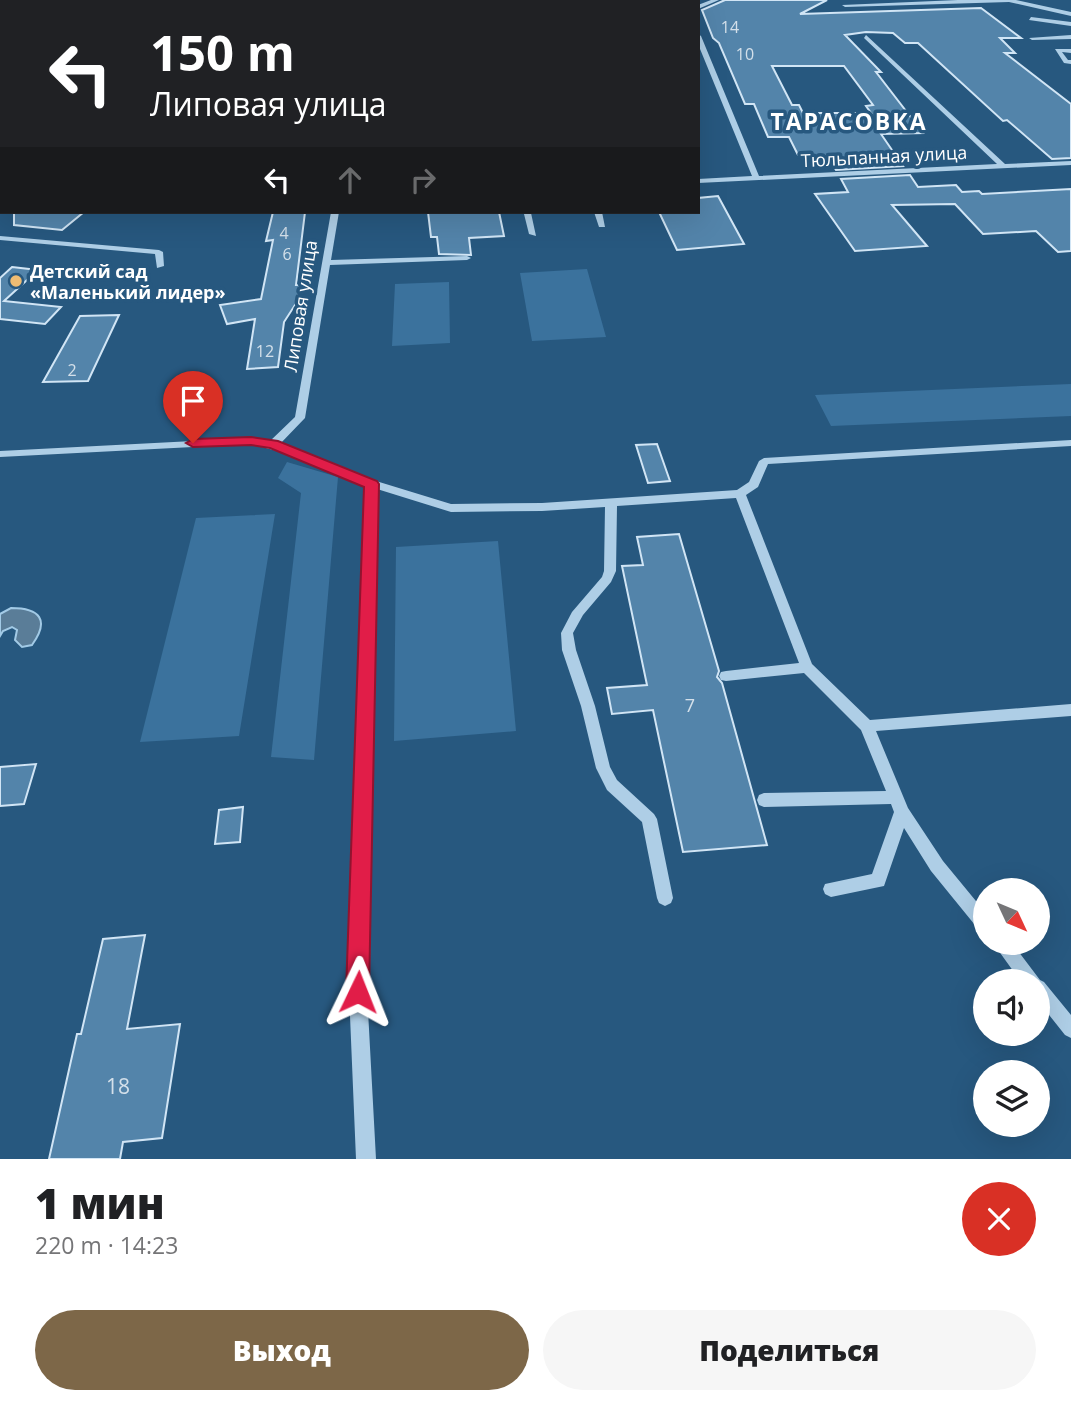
<!DOCTYPE html>
<html lang="ru">
<head>
<meta charset="utf-8">
<style>
	body { margin:0; font-family:"Open Sans",sans-serif; background:#f6f6f6; color:#202124; height:100vh; display:flex; flex-direction:column; font-size:26px; white-space:nowrap }
	* { box-sizing:border-box; margin:0 }
	p { font-size:23px; color:#757577 }
	.icon { flex:none; width:38px; height:38px; fill:none; stroke:currentColor; stroke-width:2; stroke-linecap:round; stroke-linejoin:round }
	.map { position:relative; height:1159px; overflow:hidden }
	.sheet { display:flex; flex-direction:column; background:#fff; flex:1 }
	.sheet>* { flex:none }
	.hud { position:absolute; left:0px; top:0px; width:700px; height:214px; box-shadow:0 7px 28px #0002; background:#202124; color:#fff; overflow:hidden }
	.needle { width:46px; rotate:134deg }
	.buttons { position:absolute; left:973px; top:878px; display:grid; gap:14px }
	.buttons a { display:grid; place-items:center; width:77px; height:77px; border-radius:50%; background:#fff; box-shadow:0 7px 28px #0002; font-size:35px }
	.pin { position:absolute; display:grid; place-items:center; width:60px; height:60px; color:#fff; margin:-72px -30px; border-radius:50% 50% 50% 0; rotate:-45deg; box-shadow:0 0 7px #0007 }
	.pin .icon { rotate:45deg }
	.me { position:absolute; width:77px; margin:-38px; rotate:2deg; stroke-linejoin:round; filter:drop-shadow(0 0 5px #0008) }
	.turn { display:flex; align-items:center; gap:24px; height:147px; padding:0 35px; font-size:32px }
	.turn .icon { width:91px; height:91px; stroke-width:2.5 }
	.turn b { display:block; font-size:49px; line-height:60px }
	.lanes { display:flex; align-items:center; height:66px; padding:0 35px; background:#0003; justify-content:center; gap:35px; direction:ltr }
	.lanes .off { opacity:.35 }
	.round { display:grid; place-items:center; flex:none; width:74px; height:74px; border-radius:37px; background:#f6f6f6 }
	.summary { display:flex; align-items:center; justify-content:space-between; height:119px; padding:0 35px }
	h1 { font-size:42px; font-weight:800; line-height:52px }
	.cta { display:flex; gap:14px; margin-top:auto; padding:14px 35px }
	.cta a { flex:1; height:80px; border-radius:42px; background:#7d6748; color:#fff; font-size:28px; font-weight:800; line-height:80px; text-align:center }
	.cta a+a { background:#f6f6f6; color:#202124 }
	.map>svg:first-child { display:block }
	.green { fill:#3b729d }
	.water { fill:#5a7d98; stroke:#a2cae6; stroke-width:2 }
	.lines { fill:none; stroke-linecap:round; stroke-linejoin:round }
	.stream { stroke:#a2cae6; stroke-width:3.5 }
	.building { fill:#5384aa; stroke:#d1e5f5; stroke-width:2; fill-rule:evenodd }
	.minor { fill:#aecee6; fill-rule:evenodd }
	.route { fill:#e11d48; stroke:#92132f; stroke-width:2 }
	.poi-dot { fill:#eebc73; stroke:#27587f; stroke-width:2.5 }
	.labels { text-anchor:middle; dominant-baseline:central; stroke-width:7; stroke-linejoin:round; paint-order:stroke }
	.far-number-label { font-size:16px; fill:#d4e0ea }
	.far-street-label { font-size:18px; fill:#fff; stroke:#27587f }
	.far-poi-label { font-size:18px; font-weight:bold; fill:#fff; stroke:#27587f; text-anchor:start }
	.number-label { font-size:18px; fill:#d4e0ea }
	.near-number-label { font-size:21px; fill:#d4e0ea }
	.far-district-label { font-size:23px; font-weight:bold; letter-spacing:2px; fill:#fff; stroke:#27587f }
</style>
</head>
<body>
<div class="map">
<svg width="1071" height="1159" viewBox="0 0 1071 1159">
	<rect width="100%" height="100%" fill="#27587f"/>
	<path class="green" d="M 587,269 L 606,337 L 532,341 L 520,273 Z
		M 449,282 L 450,343 L 392,346 L 395,284 Z
		M 1071,384 L 1071,416 L 831,426 L 815,395 Z
		M 287,462 L 338,477 L 314,760 L 271,757 L 301,493 L 278,478 Z
		M 275,514 L 239,736 L 140,742 L 196,518 Z
		M 498,541 L 516,731 L 394,741 L 396,547 Z"/>
	<path class="water" d="M 11,608 C 40,608 50,620 32,645 L 22,647 L 15,640 L 17,630 L 12,627 L 3,631 L 0,636 L 0,614 Z"/>
	<g class="lines">
		<path class="stream" d="M 227,2 L 231,0"/>
	</g>
	<path class="building" d="M 725,0 L 827,0 L 800,14 L 981,8 L 1021,38 L 1000,38 L 1015,53 L 1005,53 L 1071,104 L 1071,158 L 1052,159 L 1007,120 L 1003,121 L 918,43 L 905,43 L 893,33 L 866,32 L 845,35 L 881,72 L 876,72 L 923,133 L 881,134 L 903,166 L 836,170 L 827,155 L 798,155 L 789,137 L 768,137 L 754,104 L 745,104 L 719,43 L 713,38 L 702,10 ZM 772,66 L 844,66 L 873,105 L 866,106 L 871,113 L 803,113 L 799,105 L 792,105 Z
		M 910,175 L 918,187 L 956,185 L 962,192 L 979,191 L 982,194 L 1071,189 L 1071,251 L 1058,252 L 1036,231 L 983,234 L 955,204 L 892,205 L 927,246 L 855,251 L 815,194 L 848,192 L 841,179 Z
		M 718,196 L 744,244 L 677,250 L 659,212 L 698,212 L 698,198 Z
		M 14,212 L 84,212 L 62,230 L 14,225 Z
		M 273,212 L 305,212 L 296,285 L 300,285 L 297,302 L 284,322 L 278,367 L 247,369 L 255,319 L 227,324 L 220,305 L 261,299 L 273,240 L 266,241 Z
		M 428,212 L 499,212 L 504,236 L 469,238 L 471,255 L 439,254 L 437,237 L 431,237 Z
		M 12,267 L 38,270 L 4,301 L 61,307 L 45,324 L 0,319 L 0,278 Z
		M 119,315 L 88,381 L 43,382 L 80,316 Z
		M 657,444 L 670,481 L 648,483 L 636,445 Z
		M 679,534 L 719,671 L 717,677 L 722,683 L 767,845 L 683,852 L 653,710 L 612,714 L 607,688 L 647,685 L 622,566 L 643,565 L 637,537 Z
		M 36,764 L 24,804 L 0,806 L 0,767 Z
		M 243,807 L 240,842 L 215,844 L 219,810 Z
		M 145,935 L 127,1029 L 180,1024 L 162,1138 L 123,1142 L 120,1159 L 49,1159 L 77,1034 L 81,1034 L 103,939 Z"/>
	<g class="lines">
		<path class="minor" d="M 58,0 L 66,0 L 55,2 Z
			M 175,0 L 183,0 L 173,2 Z
			M 305,0 L 311,0 L 304,2 Z
			M 711,0 L 719,0 L 698,9 L 698,5 Z
			M 958,0 L 1016,0 L 1071,12 L 1071,16 L 1009,2 L 845,7 L 842,5 Z
			M 0,12 L 2,12 L 2,16 L 0,16 Z
			M 1031,17 L 1071,22 L 1071,26 L 1029,20 Z
			M 698,34 L 701,36 L 759,176 L 997,164 L 864,38 L 866,35 L 1005,164 L 1071,161 L 1071,165 L 698,183 L 698,179 L 752,176 L 698,44 Z
			M 1071,35 L 1071,39 L 1032,40 L 1029,38 Z
			M 1055,49 L 1071,49 L 1071,53 L 1062,52 L 1068,60 L 1071,60 L 1071,64 L 1064,63 Z
			M 2,66 L 2,70 L 0,71 L 0,67 Z
			M 0,145 L 2,145 L 0,150 Z
			M 331,212 L 339,212 L 331,260 L 467,256 L 471,258 L 467,260 L 330,265 L 305,418 L 279,445 L 295,449 L 376,481 L 451,504 L 542,503 L 737,490 L 749,482 L 759,461 L 764,458 L 1071,440 L 1071,446 L 768,464 L 758,487 L 746,495 L 812,664 L 870,720 L 1071,704 L 1071,716 L 876,731 L 908,808 L 943,861 L 985,912 L 985,932 L 979,930 L 931,871 L 904,828 L 884,886 L 831,897 L 825,894 L 823,889 L 825,884 L 872,874 L 894,812 L 891,804 L 764,807 L 759,805 L 757,800 L 759,795 L 764,793 L 886,791 L 861,730 L 804,673 L 726,681 L 721,680 L 719,676 L 721,672 L 726,671 L 799,663 L 736,498 L 617,506 L 616,571 L 611,582 L 583,615 L 573,633 L 576,650 L 595,706 L 610,767 L 617,780 L 654,814 L 657,819 L 673,898 L 671,903 L 665,906 L 659,903 L 657,898 L 642,822 L 607,790 L 596,768 L 581,706 L 562,650 L 561,633 L 572,612 L 602,577 L 604,571 L 605,507 L 542,511 L 451,512 L 377,489 L 367,992 L 376,1159 L 356,1159 L 349,992 L 366,486 L 288,454 L 251,444 L 0,457 L 0,451 L 251,438 L 269,442 L 295,417 Z
			M 520,212 L 531,213 L 536,236 L 529,234 L 524,214 Z
			M 594,212 L 602,212 L 605,227 L 599,227 Z
			M 0,236 L 159,250 L 163,252 L 164,266 L 157,268 L 155,254 L 0,240 Z
			M 993,943 L 1012,943 L 1040,980 L 1044,982 L 1071,1015 L 1071,1038 L 1065,1035 L 1038,1001 L 1038,982 L 1021,982 Z"/>
	</g>
	<path class="route" d="M 251,437 L 278,441 L 377,481 L 379,484 L 369,992 L 366,1000 L 358,1003 L 350,1000 L 346,992 L 364,487 L 270,448 L 251,445 L 193,447 L 186,443 L 193,439 Z"/>
	<circle class="poi-dot" cx="16" cy="281" r="7"/>
	<g class="labels">
		<g class="far-number-label">
			<text x="730" y="27">14</text>
			<text x="745" y="54">10</text>
			<text x="284" y="233">4</text>
			<text x="287" y="254">6</text>
			<text x="265" y="351">12</text>
			<text x="72" y="370">2</text>
		</g>
		<g class="far-street-label">
			<text transform="translate(884 156) rotate(-3)">Тюльпанная улица</text>
			<text transform="translate(300 306) rotate(-81)">Липовая улица</text>
		</g>
		<g class="far-poi-label">
			<text x="30" y="271">Детский сад<tspan x="30" dy="21">«Маленький лидер»</tspan></text>
		</g>
		<g class="number-label">
			<text x="690" y="705">7</text>
		</g>
		<g class="near-number-label">
			<text x="118" y="1086">18</text>
		</g>
		<g class="far-district-label">
			<text x="849" y="121">ТАРАСОВКА</text>
		</g>
	</g>
</svg>
<div class="buttons">
<a><svg class="needle" viewBox="-14 -14 28 28"><path d="M0-13l5 13h-10z" fill="#e53935"/><path d="M0 13l5-13h-10z" fill="#757577"/></svg></a>
<a><svg class="icon" aria-label="sound" viewBox="0 0 24 24"><path d="M4 9h4l5-4v14l-5-4H4zM17 9q2 3 0 6"/></svg></a>
<a><svg class="icon" aria-label="layers" viewBox="0 0 24 24"><path d="M12 4l9 5-9 5-9-5zM3 14l9 5 9-5"/></svg></a>
</div>
<div class="pin" style="left:193px;top:443px;background:#d93025"><svg class="icon" aria-label="arrive" viewBox="0 0 24 24"><path d="M6 21V4h12l-3 4 3 4H6"/></svg></div>
<svg class="me" style="left:358px;top:992px" viewBox="-20 -20 40 40"><path d="M0-17L14 15 0 8-14 15z" fill="#e11d48" stroke="#fff" stroke-width="4"/></svg>
<div class="hud">
<div class="turn"><svg class="icon" aria-label="left" viewBox="0 0 24 24"><path d="M17 20v-9H6M10 6l-5 5 5 5"/></svg><div><b>150 m</b>Липовая улица</div></div>
<div class="lanes"><svg class="icon" aria-label="left" viewBox="0 0 24 24"><path d="M17 20v-9H6M10 6l-5 5 5 5"/></svg><svg class="icon off" aria-label="ahead" viewBox="0 0 24 24"><path d="M12 20V5M6 11l6-6 6 6"/></svg><svg class="icon off" aria-label="right" viewBox="0 0 24 24"><path d="M7 20v-9h11M14 6l5 5-5 5"/></svg></div>
</div>
</div>
<section class="sheet">
<div class="summary"><div><h1>1 мин</h1><p>220 m · 14:23</p></div><a class="round" style="background:#d93025;color:#fff"><svg class="icon" aria-label="close" viewBox="0 0 24 24"><path d="M6 6l12 12M18 6L6 18"/></svg></a></div>
<div class="cta"><a>Выход</a><a>Поделиться</a></div>
</section>
</body>
</html>
